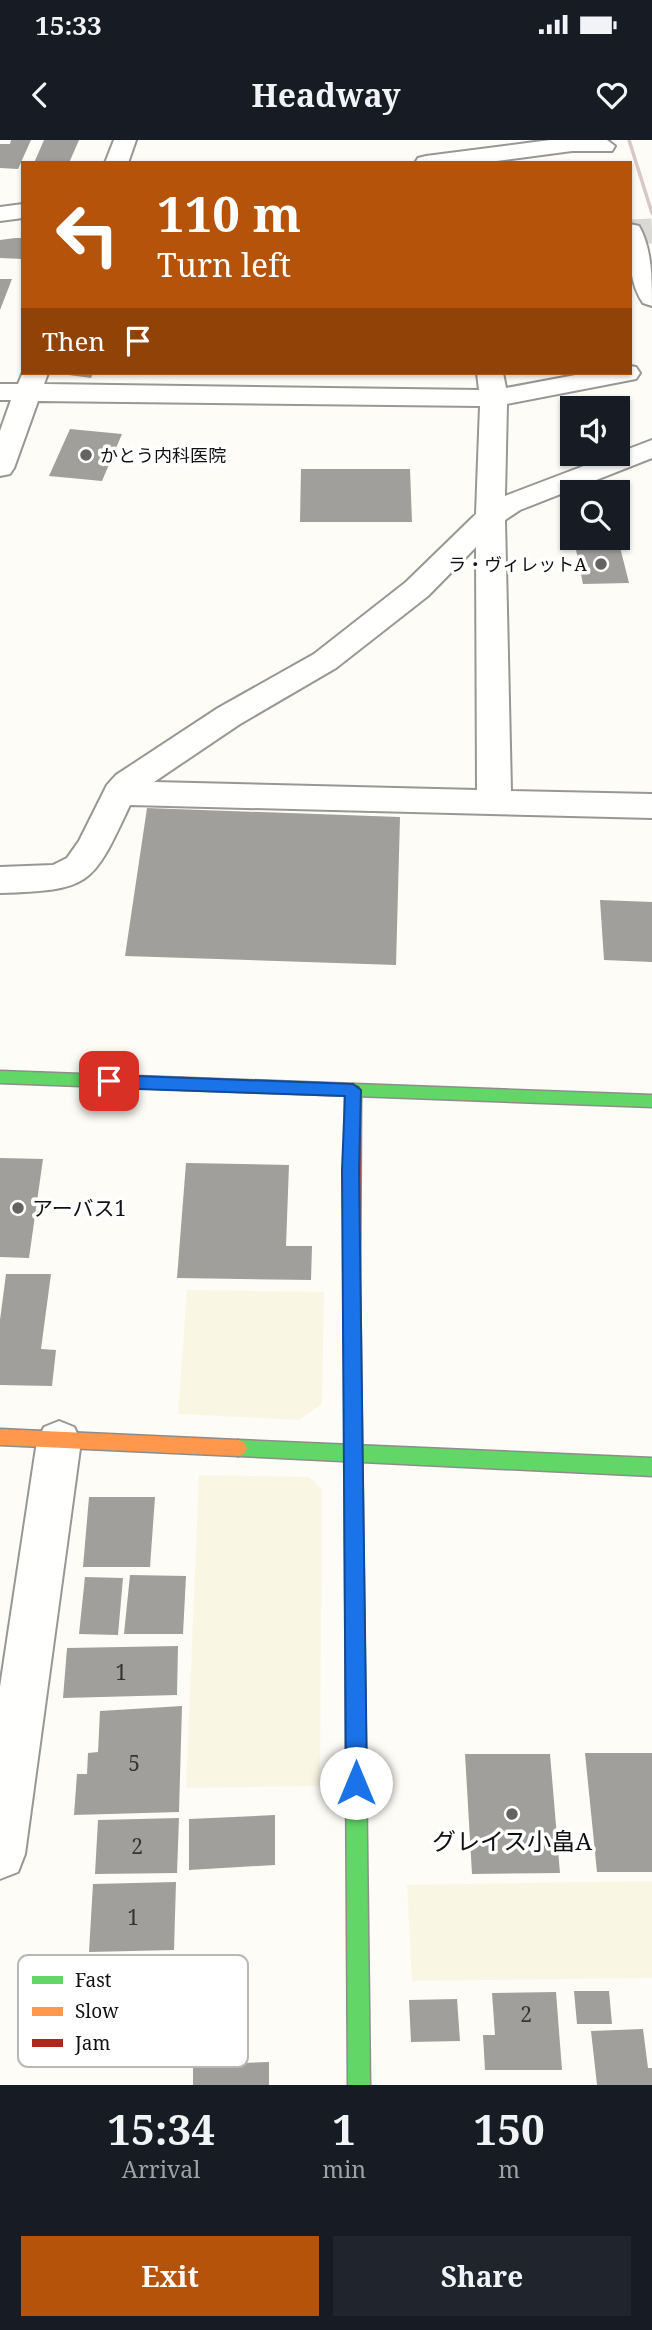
<!DOCTYPE html>
<html lang="en">
<head>
<meta charset="utf-8">
<style>
	body { margin:0; font-family:"Noto Serif","Noto Sans JP",serif; background:#20242c; color:#f1f3f6; height:100vh; display:flex; flex-direction:column; font-size:26px; white-space:nowrap }
	* { box-sizing:border-box; margin:0 }
	p { font-size:23px; color:#9ea1a6 }
	.icon { flex:none; width:38px; height:38px; fill:none; stroke:currentColor; stroke-width:2; stroke-linecap:round; stroke-linejoin:round }
	.map { position:relative; height:1945px; overflow:hidden }
	.side { display:flex; flex-direction:column; background:#171b24; flex:1 }
	.side>* { flex:none }
	.top-card { position:absolute; left:21px; top:21px; width:611px; height:214px; border-radius:0px; box-shadow:0 2px 5px #0004; background:#b45309; color:#fff; overflow:hidden }
	.buttons { position:absolute; left:560px; top:256px; display:grid; gap:14px }
	.buttons a { display:grid; place-items:center; width:70px; height:70px; border-radius:0px; background:#171b24; box-shadow:0 2px 5px #0004; font-size:35px }
	.pin { position:absolute; display:grid; place-items:center; width:60px; height:60px; color:#fff; margin:-30px; border-radius:14px; box-shadow:0 4px 10px #0006 }
	.me { position:absolute; width:77px; margin:-38px; rotate:0deg; stroke-linejoin:round; filter:drop-shadow(0 0 5px #0008) }
	.turn { display:flex; align-items:center; gap:24px; height:147px; padding:0 21px; font-size:32px }
	.turn .icon { width:91px; height:91px; stroke-width:2.5 }
	.turn b { display:block; font-size:49px; line-height:60px }
	.then { display:flex; align-items:center; height:66px; padding:0 21px; background:#0003; gap:14px; font-size:26px }
	.eta { display:flex; justify-content:space-evenly; align-items:center; height:119px; text-align:center }
	.eta b { font-size:42px; font-weight:700; line-height:49px }
	.button { display:flex; gap:14px; margin-top:auto; padding:14px 21px }
	.button a { flex:1; height:80px; border-radius:0px; background:#b45309; color:#fff; font-size:28px; font-weight:700; line-height:80px; text-align:center }
	.button a+a { background:#20242c; color:#f1f3f6 }
	.status { display:flex; justify-content:space-between; align-items:center; height:49px; padding:0 35px; background:#171b24; direction:ltr }
	.status svg { height:19px; fill:currentColor }
	header { display:flex; justify-content:space-between; align-items:center; height:91px; padding:0 21px; background:#171b24; font-size:32px; font-weight:700 }
	.map>svg:first-child { display:block }
	.farmland { fill:#f9f7e4 }
	.building { fill:#a19f9c }
	.lines { fill:none; stroke-linecap:round; stroke-linejoin:round }
	.street-tunnel { stroke:#dad9d4; stroke-width:25; stroke-dasharray:25 13; stroke-linecap:butt }
	.street-casing { stroke:#979795; stroke-width:4 }
	.fast-casing { stroke:#8e8d8b; stroke-width:3 }
	.slow-casing { stroke:#8e8d8b; stroke-width:3 }
	.jam-casing { stroke:#8e8d8b; stroke-width:3 }
	.street { fill:#fffffe; fill-rule:evenodd }
	.fast { fill:#63d668; fill-rule:evenodd }
	.slow { fill:#ff974d; fill-rule:evenodd }
	.jam { fill:#b3261e; fill-rule:evenodd }
	.rail { stroke:#d9c6c7; stroke-width:3.5 }
	.route { fill:#1a73e8; stroke:#114b97; stroke-width:2 }
	.poi-dot { fill:#646362; stroke:#fff; stroke-width:2.5 }
	.labels { text-anchor:middle; dominant-baseline:central; stroke-width:7; stroke-linejoin:round; paint-order:stroke }
	.far-poi-label { font-size:18px; fill:#111; stroke:#fff; text-anchor:start }
	.poi-label { font-size:21px; fill:#111; stroke:#fff; text-anchor:start }
	.near-number-label { font-size:21px; fill:#353434 }
	.near-poi-label { font-size:24px; fill:#111; stroke:#fff }
	.key { fill:#fff; stroke:#b8b8b8; stroke-width:2 }
	.key-label { font-size:19px; fill:#111 }
</style>
</head>
<body>
<div class="status"><b>15:33</b><svg viewBox="0 0 49 12"><path d="M0 12V9h3v3zM5 12V6h3v6zM10 12V3h3v9zM15 12V0h3v12zM26 1h20v11H26zM47 4h2v5h-2z"/></svg></div>
<header><svg class="icon" aria-label="back" viewBox="0 0 24 24"><path d="M15 5l-7 7 7 7"/></svg>Headway<svg class="icon" aria-label="heart" viewBox="0 0 24 24"><path d="M12 20l-8-8c-3-5 5-10 8-4 3-6 11-1 8 4z"/></svg></header>
<div class="map">
<svg width="652" height="1945" viewBox="0 0 652 1945">
	<rect width="100%" height="100%" fill="#fdfcf7"/>
	<path class="farmland" d="M 187,1150 L 324,1152 L 322,1264 L 299,1280 L 178,1274 Z
		M 199,1335 L 309,1337 L 322,1349 L 320,1646 L 186,1648 Z
		M 652,1741 L 652,1838 L 412,1841 L 407,1745 Z"/>
	<path class="building" d="M 11,0 L 31,0 L 18,29 L 0,28 L 0,4 L 10,4 Z
		M 44,0 L 79,0 L 69,23 L 34,23 Z
		M 15,98 L 23,98 L 23,119 L 0,118 L 0,100 Z
		M 0,139 L 12,139 L 0,170 Z
		M 54,233 L 93,233 L 91,238 Z
		M 70,289 L 122,294 L 102,341 L 49,336 Z
		M 301,329 L 410,329 L 412,382 L 300,382 Z
		M 565,360 L 572,360 L 572,388 L 571,388 Z
		M 619,403 L 629,443 L 583,444 L 575,405 Z
		M 147,668 L 400,677 L 396,825 L 125,816 Z
		M 600,760 L 652,762 L 652,822 L 604,820 Z
		M 0,1018 L 43,1019 L 29,1118 L 0,1117 Z
		M 186,1023 L 289,1025 L 286,1106 L 312,1106 L 311,1140 L 177,1138 Z
		M 6,1134 L 51,1134 L 41,1209 L 56,1210 L 52,1246 L 0,1245 L 0,1180 Z
		M 89,1357 L 155,1357 L 150,1427 L 83,1427 Z
		M 130,1435 L 186,1436 L 183,1494 L 124,1494 Z
		M 85,1437 L 123,1438 L 118,1495 L 79,1494 Z
		M 178,1506 L 177,1555 L 63,1558 L 67,1508 Z
		M 182,1566 L 179,1672 L 74,1675 L 77,1634 L 87,1634 L 88,1613 L 98,1612 L 100,1571 Z
		M 585,1613 L 652,1613 L 652,1732 L 597,1732 Z
		M 465,1614 L 550,1614 L 560,1733 L 472,1734 Z
		M 275,1675 L 275,1725 L 189,1730 L 189,1679 Z
		M 179,1678 L 177,1733 L 95,1734 L 98,1680 Z
		M 176,1742 L 174,1810 L 89,1812 L 93,1744 Z
		M 574,1851 L 609,1851 L 612,1884 L 577,1884 Z
		M 556,1852 L 562,1930 L 485,1930 L 483,1895 L 495,1895 L 492,1853 Z
		M 457,1859 L 460,1901 L 411,1902 L 409,1860 Z
		M 643,1889 L 648,1928 L 652,1928 L 652,1945 L 597,1945 L 591,1891 Z
		M 269,1922 L 269,1945 L 193,1945 L 193,1925 Z"/>
	<g class="lines">
		<path class="street-tunnel" d="M 630,92 L 652,91"/>
		<g class="street-casing">
			<path id="street" d="M 114,0 L 136,0 L 128,23 L 105,23 Z
				M 550,0 L 607,0 L 615,6 L 612,11 L 572,11 L 481,23 L 415,23 L 418,18 L 426,16 Z
				M 23,64 L 23,78 L 0,81 L 0,67 Z
				M 630,84 L 639,86 C 652,109 652,139 652,166 L 643,163 C 627,140 630,110 630,84 Z
				M 630,226 L 636,227 L 640,233 L 636,239 L 507,264 L 505,356 L 652,300 L 652,318 L 520,370 L 505,380 L 511,651 L 652,654 L 652,678 L 130,665 C 92,746 91,750 0,753 L 0,727 L 53,725 L 67,718 L 79,701 L 107,645 L 116,635 L 218,568 L 314,514 L 406,442 L 476,374 L 480,266 L 38,261 L 14,328 L 10,334 L 0,336 L 0,291 L 11,260 L 0,260 L 0,244 L 18,244 L 23,232 L 48,233 L 44,244 L 479,250 L 477,233 L 503,233 L 506,248 L 586,233 L 630,233 ZM 476,407 L 477,650 L 154,642 L 240,584 L 336,528 L 428,456 Z
				M 59,1281 L 74,1287 L 81,1301 L 25,1714 L 18,1732 L 0,1739 L 0,1547 L 37,1301 L 44,1287 Z"/>
		</g>
		<g class="fast-casing">
			<path id="fast" d="M 0,931 L 652,955 L 652,967 L 0,943 Z
				M 238,1300 L 652,1318 L 652,1336 L 238,1316 L 232,1314 L 229,1308 L 232,1302 Z
				M 356,1611 L 363,1614 L 366,1621 L 370,1945 L 348,1945 L 346,1621 L 349,1614 Z"/>
		</g>
		<g class="slow-casing">
			<path id="slow" d="M 352,1138 L 358,1140 L 360,1145 L 366,1621 L 363,1628 L 356,1631 L 349,1628 L 346,1621 L 344,1145 L 346,1140 Z
				M 0,1289 L 238,1300 L 244,1302 L 247,1308 L 244,1314 L 238,1316 L 0,1305 Z"/>
		</g>
		<g class="jam-casing">
			<path id="jam" d="M 353,944 L 359,946 L 361,950 L 360,1145 L 358,1150 L 352,1152 L 346,1150 L 344,1145 L 345,950 L 347,946 Z"/>
		</g>
		<use href="#street" class="street"/>
		<use href="#fast" class="fast"/>
		<use href="#slow" class="slow"/>
		<use href="#jam" class="jam"/>
		<path class="rail" d="M 629,0 L 652,73"/>
	</g>
	<path class="route" d="M 109,935 L 353,944 L 361,950 L 359,1030 L 367,1643 L 364,1650 L 356,1653 L 349,1650 L 346,1643 L 342,1030 L 345,956 L 109,948 L 101,941 Z"/>
	<g class="poi-dot">
		<circle cx="86" cy="315" r="7"/>
		<circle cx="601" cy="424" r="7"/>
		<circle cx="18" cy="1068" r="7"/>
		<circle cx="512" cy="1674" r="7"/>
	</g>
	<g class="labels">
		<g class="far-poi-label">
			<text x="100" y="315">かとう内科医院</text>
			<text x="587" y="424" text-anchor="end">ラ・ヴィレットA</text>
		</g>
		<g class="poi-label">
			<text x="32" y="1068">アーバス1</text>
		</g>
		<g class="near-number-label">
			<text x="121" y="1532">1</text>
			<text x="134" y="1623">5</text>
			<text x="137" y="1706">2</text>
			<text x="133" y="1777">1</text>
			<text x="526" y="1874">2</text>
		</g>
		<g class="near-poi-label">
			<text x="512" y="1700">グレイス小畠A</text>
		</g>
	</g>
	<rect x="18" y="1815" width="230" height="112" rx="10" class="key"/>
	<rect x="32" y="1836" width="31" height="8" fill="#63d668"/>
	<rect x="32" y="1867" width="31" height="9" fill="#ff974d"/>
	<rect x="32" y="1899" width="31" height="8" fill="#b3261e"/>
	<g class="key-label">
		<text x="75" y="1847">Fast</text>
		<text x="75" y="1878">Slow</text>
		<text x="75" y="1910">Jam</text>
	</g>
</svg>
<div class="buttons">
<a><svg class="icon" aria-label="sound" viewBox="0 0 24 24"><path d="M4 9h4l5-4v14l-5-4H4zM17 9q2 3 0 6"/></svg></a>
<a><svg class="icon" aria-label="search" viewBox="0 0 24 24"><circle cx="10" cy="10" r="6"/><path d="M15 15l6 6"/></svg></a>
</div>
<div class="pin" style="left:109px;top:941px;background:#d93025"><svg class="icon" aria-label="arrive" viewBox="0 0 24 24"><path d="M6 21V4h12l-3 4 3 4H6"/></svg></div>
<svg class="me" style="left:356px;top:1643px" viewBox="-20 -20 40 40"><circle r="19" fill="#fff"/><path d="M0-13L10 11 0 6-10 11z" fill="#1a73e8"/></svg>
<div class="top-card">
<div class="turn"><svg class="icon" aria-label="left" viewBox="0 0 24 24"><path d="M17 20v-9H6M10 6l-5 5 5 5"/></svg><div><b>110 m</b>Turn left</div></div>
<div class="then">Then<svg class="icon" aria-label="arrive" viewBox="0 0 24 24"><path d="M6 21V4h12l-3 4 3 4H6"/></svg></div>
</div>
</div>
<section class="side">
<div class="eta">
<div><b>15:34</b><p>Arrival</p></div>
<div><b>1</b><p>min</p></div>
<div><b>150</b><p>m</p></div>
</div>
<div class="button"><a>Exit</a><a>Share</a></div>
</section>
</body>
</html>
